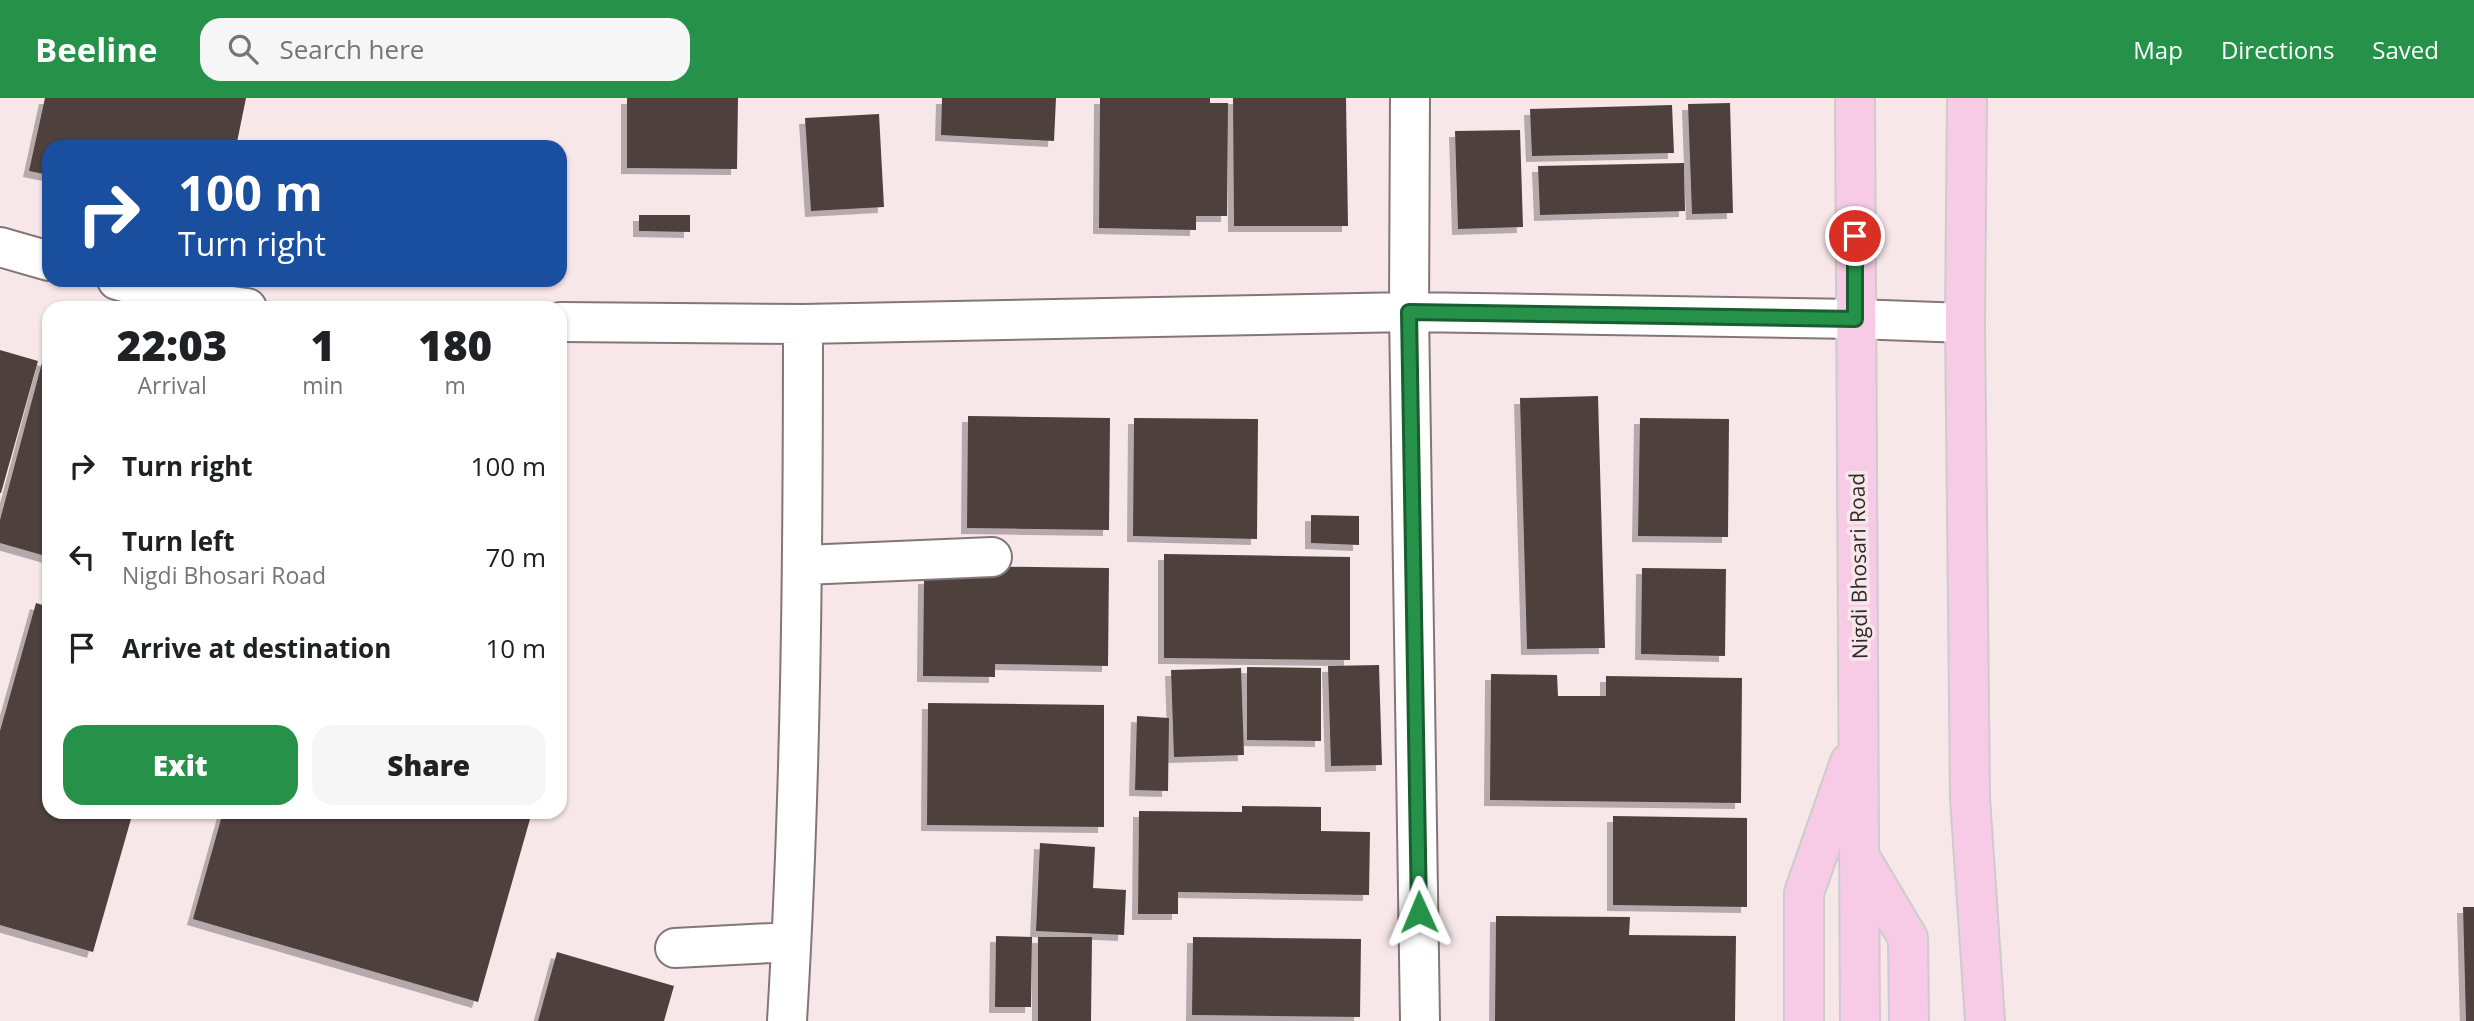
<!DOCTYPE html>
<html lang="en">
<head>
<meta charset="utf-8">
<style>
	body { margin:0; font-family:"Open Sans",sans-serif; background:#f6f6f6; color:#202124; height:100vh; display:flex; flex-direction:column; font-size:26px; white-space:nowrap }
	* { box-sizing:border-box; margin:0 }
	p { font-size:23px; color:#757577 }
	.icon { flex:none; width:38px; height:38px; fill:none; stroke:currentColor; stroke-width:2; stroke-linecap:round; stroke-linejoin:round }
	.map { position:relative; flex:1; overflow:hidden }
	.details { position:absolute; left:42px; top:203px; width:525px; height:518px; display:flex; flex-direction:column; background:#fff; border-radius:21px; box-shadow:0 2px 5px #0004 }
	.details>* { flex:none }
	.hud { position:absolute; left:42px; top:42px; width:525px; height:147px; border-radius:21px; box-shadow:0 2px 5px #0004; background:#1a4fa0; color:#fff; overflow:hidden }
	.pin { position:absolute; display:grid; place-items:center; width:60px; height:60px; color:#fff; margin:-30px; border:4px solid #fff; border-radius:50%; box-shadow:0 2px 7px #0007 }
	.me { position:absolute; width:77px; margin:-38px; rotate:359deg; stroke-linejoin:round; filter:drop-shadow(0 0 5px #0008) }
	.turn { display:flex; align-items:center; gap:24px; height:147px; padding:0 21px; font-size:32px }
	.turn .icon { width:91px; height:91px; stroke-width:2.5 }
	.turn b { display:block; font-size:49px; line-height:60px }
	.eta { display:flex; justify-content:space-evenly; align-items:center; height:119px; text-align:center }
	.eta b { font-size:42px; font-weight:800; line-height:49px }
	.primary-button { display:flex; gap:14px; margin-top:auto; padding:14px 21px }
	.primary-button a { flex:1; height:80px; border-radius:21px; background:#269149; color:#fff; font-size:28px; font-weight:800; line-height:80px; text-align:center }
	.primary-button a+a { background:#f6f6f6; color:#202124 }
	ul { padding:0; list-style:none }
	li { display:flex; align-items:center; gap:21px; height:91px; padding:0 21px }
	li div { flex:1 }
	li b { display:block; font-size:26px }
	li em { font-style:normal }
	header { display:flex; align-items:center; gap:42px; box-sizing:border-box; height:98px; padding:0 35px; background:#269149; color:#fff }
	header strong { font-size:33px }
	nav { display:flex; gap:38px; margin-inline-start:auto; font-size:24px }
	.search { width:490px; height:63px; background:#f6f6f6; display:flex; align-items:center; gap:18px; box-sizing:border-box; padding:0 24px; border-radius:21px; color:#757577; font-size:26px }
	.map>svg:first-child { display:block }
	.building { fill:#4d413e; filter:url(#shadow) }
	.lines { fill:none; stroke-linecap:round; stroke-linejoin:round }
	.minor-casing { stroke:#847678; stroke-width:42 }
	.major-casing { stroke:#cdcccc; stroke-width:42 }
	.minor { stroke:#fff; stroke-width:38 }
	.major { stroke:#f7cae6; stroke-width:38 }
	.route-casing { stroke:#195e2f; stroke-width:18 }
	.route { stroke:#269149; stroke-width:12 }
	.labels { text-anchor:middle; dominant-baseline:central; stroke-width:7; stroke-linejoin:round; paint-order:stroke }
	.street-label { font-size:21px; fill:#302a2b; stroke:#f7e7e9 }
</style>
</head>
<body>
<header>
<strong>Beeline</strong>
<div class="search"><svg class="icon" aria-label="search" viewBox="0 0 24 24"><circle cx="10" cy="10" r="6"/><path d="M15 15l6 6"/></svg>Search here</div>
<nav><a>Map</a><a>Directions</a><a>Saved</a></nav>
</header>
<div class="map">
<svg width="2474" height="923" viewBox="0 0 2474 923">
	<defs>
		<filter id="shadow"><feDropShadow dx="-6" dy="6" stdDeviation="0" flood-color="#0004"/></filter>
	</defs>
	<rect width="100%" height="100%" fill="#f7e7e9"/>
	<path class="building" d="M 45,0 L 246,0 L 236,49 L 49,49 L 49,77 L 29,73 Z
		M 627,0 L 738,0 L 737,71 L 627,70 Z
		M 942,0 L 1056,0 L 1054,43 L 941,37 Z
		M 1100,0 L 1210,0 L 1210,5 L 1228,5 L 1227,118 L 1196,118 L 1196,132 L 1099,130 Z
		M 1233,0 L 1346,0 L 1348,128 L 1234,128 Z
		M 1730,5 L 1733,115 L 1692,116 L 1688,6 Z
		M 1672,7 L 1674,55 L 1532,58 L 1530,11 Z
		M 879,16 L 884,109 L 811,113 L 805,20 Z
		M 1520,32 L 1523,129 L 1458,131 L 1455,33 Z
		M 1684,65 L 1685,113 L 1540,117 L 1538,68 Z
		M 639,117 L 690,117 L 690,134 L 639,133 Z
		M 0,252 L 38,263 L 1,395 L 0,395 Z
		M 43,261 L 49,263 L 49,459 L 0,445 L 0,422 Z
		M 1598,298 L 1605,550 L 1527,551 L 1520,300 Z
		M 968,318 L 1110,320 L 1109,432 L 967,430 Z
		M 1134,320 L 1258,321 L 1257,441 L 1133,438 Z
		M 1640,320 L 1729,321 L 1728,439 L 1638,438 Z
		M 1311,417 L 1359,418 L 1359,447 L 1311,445 Z
		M 1164,456 L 1350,459 L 1350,562 L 1164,560 Z
		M 958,468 L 1109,470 L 1108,568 L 995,566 L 995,579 L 923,578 L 924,480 L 958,481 Z
		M 1642,470 L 1726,471 L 1725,558 L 1641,556 Z
		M 36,505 L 49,509 L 49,714 L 133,714 L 93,854 L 0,827 L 0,633 Z
		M 1379,567 L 1382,667 L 1331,668 L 1328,568 Z
		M 1247,569 L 1321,570 L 1321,643 L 1247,642 Z
		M 1241,570 L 1244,657 L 1174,659 L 1171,572 Z
		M 1491,576 L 1557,577 L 1558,598 L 1606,598 L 1606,578 L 1742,580 L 1741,705 L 1490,702 Z
		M 928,605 L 1104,607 L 1104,729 L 927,727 Z
		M 1137,618 L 1169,620 L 1168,693 L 1135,692 Z
		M 1242,708 L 1321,709 L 1321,733 L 1370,734 L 1369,797 L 1178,794 L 1178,816 L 1138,816 L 1139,713 L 1242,714 Z
		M 223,714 L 532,714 L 478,904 L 193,821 Z
		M 1613,718 L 1747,720 L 1747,809 L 1613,807 Z
		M 1040,745 L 1095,749 L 1093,790 L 1126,792 L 1124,837 L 1036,833 Z
		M 2463,809 L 2474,809 L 2474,923 L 2466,923 Z
		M 1496,818 L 1630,819 L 1629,837 L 1736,838 L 1735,923 L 1495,923 Z
		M 996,838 L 1032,839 L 1031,909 L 995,909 Z
		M 1038,839 L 1092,839 L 1091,923 L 1038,923 Z
		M 1193,839 L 1361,841 L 1360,919 L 1192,917 Z
		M 557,854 L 674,888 L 664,923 L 538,923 Z"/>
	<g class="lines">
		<g class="minor-casing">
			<path id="minor" d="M 1410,0 L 1409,214 L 1420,923
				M 0,149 L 49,163
				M 117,182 L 187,202 L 247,210
				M 560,224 L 803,226 L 1409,214 L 1855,221 L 1965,225
				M 803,467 L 992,459
				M 675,850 L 791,844
				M 787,923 C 801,691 803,458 803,226"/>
		</g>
		<g class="major-casing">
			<path id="major" d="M 1855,0 L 1860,923
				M 1967,0 L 1965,225 L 1970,700 L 1985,923
				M 1861,761 L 1908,840 L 1909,923
				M 1804,923 L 1804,795 L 1850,664"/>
		</g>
		<use href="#minor" class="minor"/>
		<use href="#major" class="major"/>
	</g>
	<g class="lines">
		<g class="route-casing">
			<path id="route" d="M 1419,814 L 1409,214 L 1855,221 L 1855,138"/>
		</g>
		<use href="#route" class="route"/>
	</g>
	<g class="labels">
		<g class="street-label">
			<text transform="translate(1858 468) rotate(-91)">Nigdi Bhosari Road</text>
		</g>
	</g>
</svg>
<div class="pin" style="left:1855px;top:138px;background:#d93025"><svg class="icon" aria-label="arrive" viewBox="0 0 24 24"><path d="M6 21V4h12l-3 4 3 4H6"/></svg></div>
<svg class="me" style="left:1419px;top:814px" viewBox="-20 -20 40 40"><path d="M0-17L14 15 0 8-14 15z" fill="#269149" stroke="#fff" stroke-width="4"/></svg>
<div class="hud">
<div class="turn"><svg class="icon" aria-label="right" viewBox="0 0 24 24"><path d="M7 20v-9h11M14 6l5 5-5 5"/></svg><div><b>100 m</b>Turn right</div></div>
</div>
<section class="details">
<div class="eta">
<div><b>22:03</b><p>Arrival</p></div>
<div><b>1</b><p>min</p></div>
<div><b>180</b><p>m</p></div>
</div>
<ul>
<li><svg class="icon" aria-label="right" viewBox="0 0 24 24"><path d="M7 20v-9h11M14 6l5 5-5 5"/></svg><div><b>Turn right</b></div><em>100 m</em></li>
<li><svg class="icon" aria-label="left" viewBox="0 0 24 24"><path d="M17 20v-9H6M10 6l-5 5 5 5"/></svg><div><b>Turn left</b><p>Nigdi Bhosari Road</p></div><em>70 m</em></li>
<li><svg class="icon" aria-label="arrive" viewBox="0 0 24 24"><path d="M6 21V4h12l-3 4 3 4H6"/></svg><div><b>Arrive at destination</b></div><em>10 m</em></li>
</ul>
<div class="primary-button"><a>Exit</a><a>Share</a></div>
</section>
</div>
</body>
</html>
